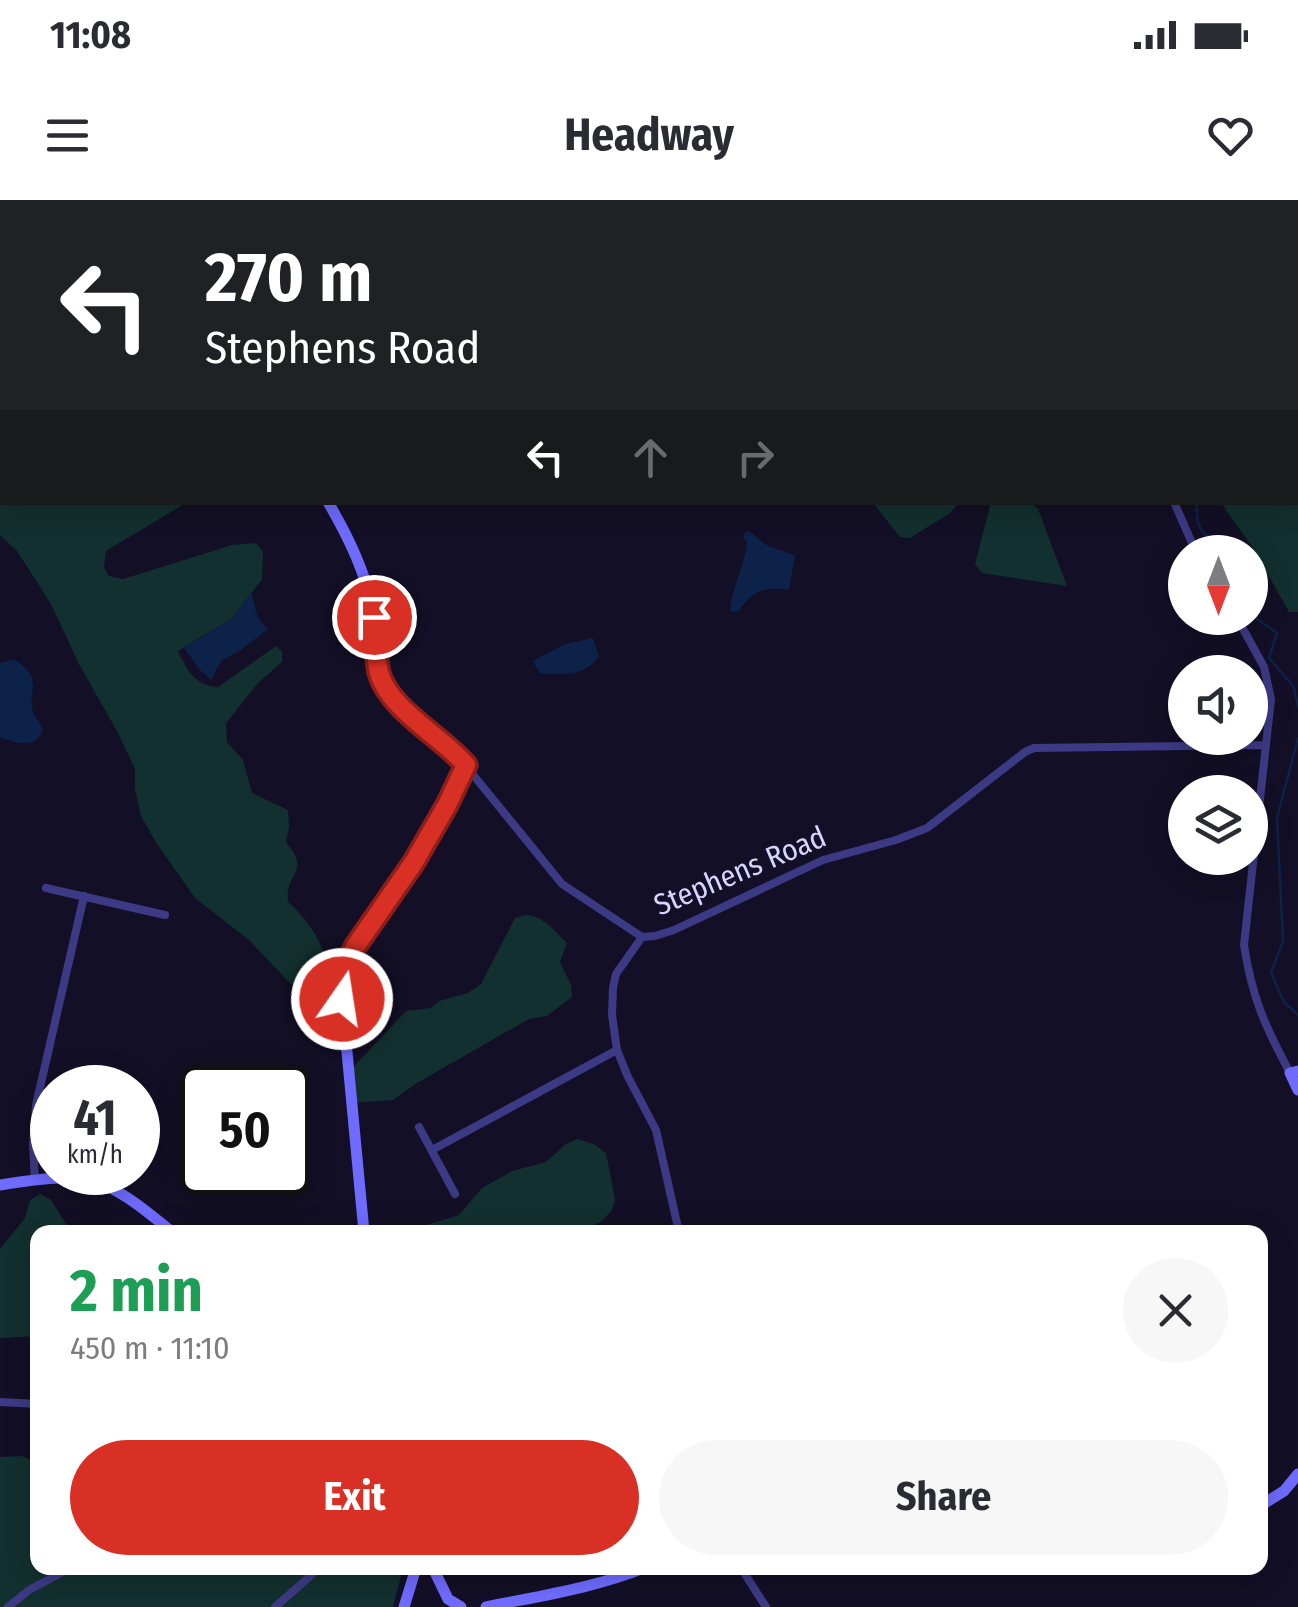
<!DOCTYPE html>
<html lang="en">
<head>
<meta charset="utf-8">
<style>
	body { margin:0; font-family:"Fira Sans Condensed",sans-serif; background:#f7f7f7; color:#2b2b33; height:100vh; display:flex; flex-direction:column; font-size:38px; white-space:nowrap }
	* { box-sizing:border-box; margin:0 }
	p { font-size:32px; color:#7c7c81 }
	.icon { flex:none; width:55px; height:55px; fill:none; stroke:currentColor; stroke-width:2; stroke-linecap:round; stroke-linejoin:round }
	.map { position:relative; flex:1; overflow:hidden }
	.panel { position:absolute; left:30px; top:1025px; width:1238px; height:350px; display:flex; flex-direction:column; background:#fff; border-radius:20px; box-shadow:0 5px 25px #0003 }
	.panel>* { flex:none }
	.hud { position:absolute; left:0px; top:0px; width:1300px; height:305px; box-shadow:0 5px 25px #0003; background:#202124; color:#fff; overflow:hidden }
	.needle { width:65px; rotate:180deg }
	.buttons { position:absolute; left:1168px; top:335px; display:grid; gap:20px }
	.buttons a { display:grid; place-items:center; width:100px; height:100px; border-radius:50%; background:#fff; box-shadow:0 5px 25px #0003; font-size:50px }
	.speed { position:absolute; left:30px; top:865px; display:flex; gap:20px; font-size:50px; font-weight:700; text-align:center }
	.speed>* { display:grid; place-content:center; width:130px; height:130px; border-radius:50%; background:#fff; box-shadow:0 5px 25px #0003; line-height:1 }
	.speed small { font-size:25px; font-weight:400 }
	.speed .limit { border:5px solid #111; border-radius:15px; background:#fff; color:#111 }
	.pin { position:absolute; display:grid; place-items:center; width:85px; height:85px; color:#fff; margin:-42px; border:5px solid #fff; border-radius:50%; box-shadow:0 2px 10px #0007 }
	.me { position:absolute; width:110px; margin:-55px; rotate:13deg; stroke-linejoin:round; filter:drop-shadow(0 0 8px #0008) }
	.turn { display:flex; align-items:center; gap:35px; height:210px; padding:0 40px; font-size:45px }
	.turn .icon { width:130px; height:130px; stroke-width:2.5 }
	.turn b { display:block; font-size:70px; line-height:85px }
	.lanes { display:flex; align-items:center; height:95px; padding:0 40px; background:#0003; justify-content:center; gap:50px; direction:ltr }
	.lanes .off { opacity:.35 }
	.round { display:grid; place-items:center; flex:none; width:105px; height:105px; border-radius:52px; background:#f7f7f7 }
	.overview { display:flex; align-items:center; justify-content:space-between; height:170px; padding:0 40px }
	h1 { font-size:60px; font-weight:700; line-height:75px; color:#1e9e55 }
	.button { display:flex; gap:20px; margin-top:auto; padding:20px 40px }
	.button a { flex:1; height:115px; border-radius:60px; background:#d93025; color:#fff; font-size:40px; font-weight:700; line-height:115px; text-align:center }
	.button a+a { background:#f7f7f7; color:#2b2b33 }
	.status { display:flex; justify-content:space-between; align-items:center; height:70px; padding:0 50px; background:#fff; direction:ltr }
	.status svg { height:28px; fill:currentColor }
	header { display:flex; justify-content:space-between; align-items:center; height:130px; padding:0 40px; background:#fff; font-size:45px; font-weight:700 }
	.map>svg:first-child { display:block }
	.green { fill:#12302f }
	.water { fill:#0c2248 }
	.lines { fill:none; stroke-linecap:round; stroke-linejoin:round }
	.stream { stroke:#0c2248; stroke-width:2.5 }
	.street { stroke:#3d3a85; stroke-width:8 }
	.secondary { stroke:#6f6bff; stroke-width:11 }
	.route-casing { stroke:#8d1f18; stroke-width:25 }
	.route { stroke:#d93025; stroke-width:18 }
	.labels { text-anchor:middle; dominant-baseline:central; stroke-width:8; stroke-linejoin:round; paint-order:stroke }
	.street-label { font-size:30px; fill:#d9d4ff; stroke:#130f26 }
</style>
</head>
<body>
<div class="status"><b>11:08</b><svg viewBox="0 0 49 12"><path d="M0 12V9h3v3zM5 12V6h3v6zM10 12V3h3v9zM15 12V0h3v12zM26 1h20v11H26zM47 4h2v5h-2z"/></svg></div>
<header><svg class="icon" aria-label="menu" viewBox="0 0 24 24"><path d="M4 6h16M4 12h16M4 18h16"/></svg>Headway<svg class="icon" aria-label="heart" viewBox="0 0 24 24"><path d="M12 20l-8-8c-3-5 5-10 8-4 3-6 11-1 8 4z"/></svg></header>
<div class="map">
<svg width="1298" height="1407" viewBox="0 0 1298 1407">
	<rect width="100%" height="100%" fill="#130f26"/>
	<path class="green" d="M 0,0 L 244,0 L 245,2 L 2,2 L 2,13 L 0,11 Z
		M 0,173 L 2,173 L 2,302 L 186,303 L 106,351 L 104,367 L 109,376 L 123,379 L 232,345 L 256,343 L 263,352 L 262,379 L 233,418 L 178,451 C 187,470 194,485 218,487 L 276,446 L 282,452 L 282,462 L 258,483 L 226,523 L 227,542 L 243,560 L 252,593 L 288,610 L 289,627 L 286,642 C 312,673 285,671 288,702 C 318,729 331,757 329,797 L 322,806 L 308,802 L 249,740 L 195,698 L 155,641 L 141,616 L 135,589 L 135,569 L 118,533 L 79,464 L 51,404 L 17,351 L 0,335 Z
		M 1298,200 L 1298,412 L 1289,412 L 1253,348 L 1221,303 L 1298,302 Z
		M 991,302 L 1031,303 L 1038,309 L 1067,386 L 982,373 L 975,364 Z
		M 873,303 L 959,303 L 950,313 L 910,338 L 900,337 Z
		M 526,715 C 543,715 555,732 567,743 L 560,762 L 571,785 L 572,797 L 547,816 L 529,819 L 417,883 L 393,900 L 352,903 L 349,875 L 356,864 L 406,811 L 431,808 L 439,801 L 468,793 L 481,784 L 515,718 Z
		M 577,939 L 594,944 L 606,953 L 615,999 L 612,1010 L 601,1022 L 583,1029 L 548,1032 L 410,1032 L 414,1029 L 459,1015 L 482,988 L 512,971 L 546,962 L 566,944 Z
		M 40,994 L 51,1000 L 71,1032 L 38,1032 L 37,1136 L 0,1138 L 0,1049 L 25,1018 L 30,1000 Z
		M 22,1256 L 37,1263 L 38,1368 L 403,1368 L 393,1407 L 0,1407 L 0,1257 Z"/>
	<path class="water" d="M 747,331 C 756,334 757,339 765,344 C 774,350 786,350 795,356 L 789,390 C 763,386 752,391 738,412 L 730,411 C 732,386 745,365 747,342 L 742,336 Z
		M 251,392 L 258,418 L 268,429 L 241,450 L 221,461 L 211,480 L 200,470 L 184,448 L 233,418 Z
		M 593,438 L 599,457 C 583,477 564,475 540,473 L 533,461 L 565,444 Z
		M 14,459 C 47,481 25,490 34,515 C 37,520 41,524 43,530 C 35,550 16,543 0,537 L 0,463 Z"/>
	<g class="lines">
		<path class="stream" d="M 1178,2 L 1178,0
			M 1197,302 C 1194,336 1209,337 1233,352
			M 1250,373 L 1254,383 L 1257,419 L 1277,433 L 1269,458 L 1294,487 L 1298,507
			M 1298,538 L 1277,618 L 1283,741 L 1271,773 L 1284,802 L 1298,815"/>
		<path class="street" d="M 1131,0 L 1131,2
			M 1174,302 L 1196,352
			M 1237,418 L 1264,467 L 1271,499 L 1244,745 C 1252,798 1265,826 1290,873
			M 466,566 L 562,684 L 642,737 L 655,736 L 674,730 L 823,660 L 896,640 L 927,628 L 1025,552 L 1034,548 L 1265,545
			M 46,688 L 165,715
			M 642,737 L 616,774 L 613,788 L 612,815 L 617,850 L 628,877 L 656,930 L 679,1032
			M 419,927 L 455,994
			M 432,950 L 617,850
			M 35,980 L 33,945 L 36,905 L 84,696
			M 0,1202 L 38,1204
			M 741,1368 L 766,1407
			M 8,1407 L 29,1390 L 63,1372
			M 275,1407 L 316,1371"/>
		<path class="secondary" d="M 257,0 L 257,2
			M 328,302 C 349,338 367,375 374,416 C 378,441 374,469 387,491 C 404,519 443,539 466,565 L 447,605 L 414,662 L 355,747 L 345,769 L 342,799 L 364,1032
			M 1298,871 L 1290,873 L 1298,890
			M 0,985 C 90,971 102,974 172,1032
			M 1260,1306 L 1284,1291 L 1298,1274
			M 433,1368 L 448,1399 L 461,1407
			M 404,1407 L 416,1368
			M 486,1407 C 539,1396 594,1388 644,1368"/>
	</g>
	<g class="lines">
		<g class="route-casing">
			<path id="route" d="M 342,799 L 345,769 L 355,747 L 414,662 L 447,605 L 466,565 C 441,536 389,509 379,473 C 375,455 376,435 374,417"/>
		</g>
		<use href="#route" class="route"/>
	</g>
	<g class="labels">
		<g class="street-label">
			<text transform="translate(740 671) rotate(-23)">Stephens Road</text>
		</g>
	</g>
</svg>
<div class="buttons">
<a><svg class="needle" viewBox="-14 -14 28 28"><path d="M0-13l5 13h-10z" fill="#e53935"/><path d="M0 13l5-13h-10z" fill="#7c7c81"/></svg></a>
<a><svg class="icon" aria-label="sound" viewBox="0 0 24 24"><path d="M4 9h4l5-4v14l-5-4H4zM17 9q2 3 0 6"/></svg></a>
<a><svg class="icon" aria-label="layers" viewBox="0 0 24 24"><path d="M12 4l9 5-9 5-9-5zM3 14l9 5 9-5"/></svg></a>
</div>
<div class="speed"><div>41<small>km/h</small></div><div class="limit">50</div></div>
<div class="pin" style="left:374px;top:417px;background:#d93025"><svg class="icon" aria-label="arrive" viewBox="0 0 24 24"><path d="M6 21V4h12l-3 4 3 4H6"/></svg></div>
<svg class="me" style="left:342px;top:799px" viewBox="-20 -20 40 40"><circle r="17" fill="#d93025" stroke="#fff" stroke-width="3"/><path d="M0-11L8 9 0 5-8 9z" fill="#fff"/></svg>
<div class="hud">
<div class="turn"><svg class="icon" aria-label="left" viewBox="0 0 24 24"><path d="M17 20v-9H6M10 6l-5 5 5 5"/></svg><div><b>270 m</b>Stephens Road</div></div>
<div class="lanes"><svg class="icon" aria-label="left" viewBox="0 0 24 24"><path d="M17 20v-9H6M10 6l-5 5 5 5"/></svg><svg class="icon off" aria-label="ahead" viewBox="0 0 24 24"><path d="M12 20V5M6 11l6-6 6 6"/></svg><svg class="icon off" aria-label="right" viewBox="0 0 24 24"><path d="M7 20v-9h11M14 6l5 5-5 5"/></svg></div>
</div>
<section class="panel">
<div class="overview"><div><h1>2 min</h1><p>450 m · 11:10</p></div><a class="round"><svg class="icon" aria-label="close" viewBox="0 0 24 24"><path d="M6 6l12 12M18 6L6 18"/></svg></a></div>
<div class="button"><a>Exit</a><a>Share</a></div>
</section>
</div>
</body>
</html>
